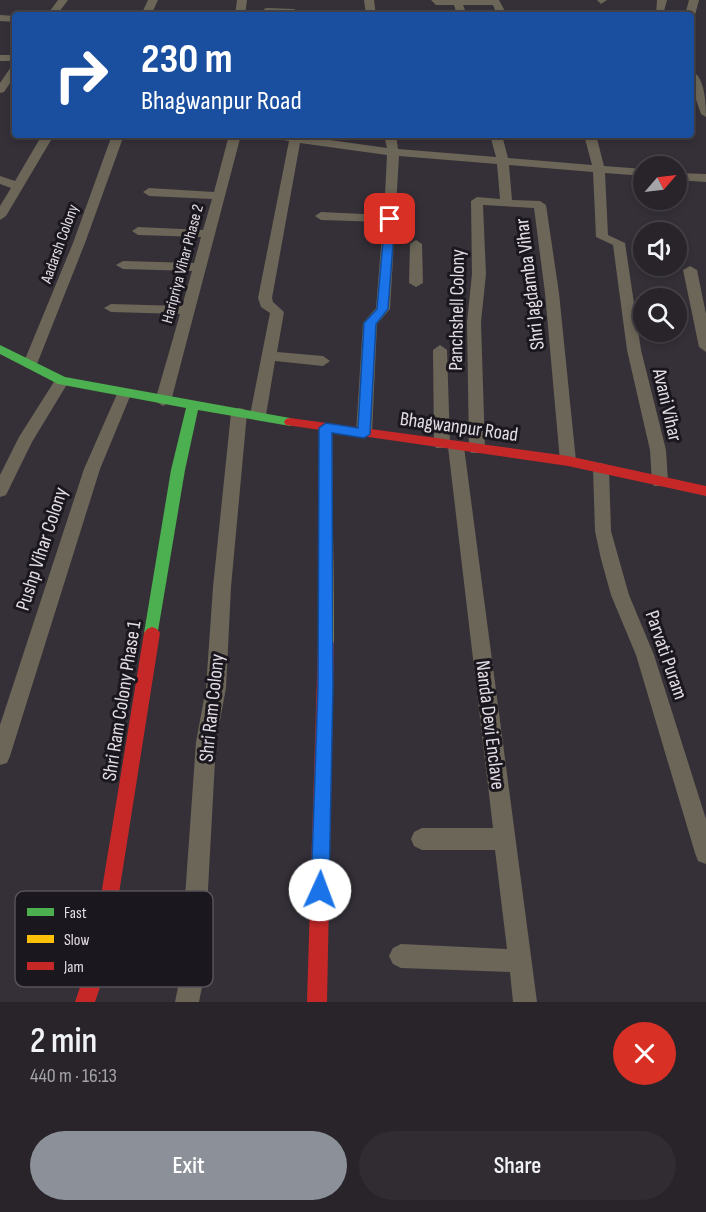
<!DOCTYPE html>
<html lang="en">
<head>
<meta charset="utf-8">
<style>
	body { margin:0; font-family:"Sofia Sans Condensed",sans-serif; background:#302c32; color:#f1f3f6; height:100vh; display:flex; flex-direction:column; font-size:22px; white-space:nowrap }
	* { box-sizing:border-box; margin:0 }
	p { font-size:20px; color:#a5a4a8 }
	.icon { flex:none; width:33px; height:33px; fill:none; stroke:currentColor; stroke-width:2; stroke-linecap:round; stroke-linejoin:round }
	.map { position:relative; height:1002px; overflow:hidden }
	.sheet { display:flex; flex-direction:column; background:#28242a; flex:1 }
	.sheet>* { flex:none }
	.hud { position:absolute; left:12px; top:12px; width:682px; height:126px; border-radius:6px; box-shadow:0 3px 9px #0003,0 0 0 2px #444147; background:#1a4fa0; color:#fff; overflow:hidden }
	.needle { width:39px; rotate:62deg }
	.fabs { position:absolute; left:633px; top:156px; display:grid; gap:12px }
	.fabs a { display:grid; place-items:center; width:54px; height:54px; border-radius:50%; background:#28242a; box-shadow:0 3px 9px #0003,0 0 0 2px #444147; font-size:30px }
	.pin { position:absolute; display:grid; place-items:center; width:51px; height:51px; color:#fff; margin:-26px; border-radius:12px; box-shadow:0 3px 9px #0006 }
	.me { position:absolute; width:66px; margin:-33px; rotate:2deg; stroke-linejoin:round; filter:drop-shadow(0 0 4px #0008) }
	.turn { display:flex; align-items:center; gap:21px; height:126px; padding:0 30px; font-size:27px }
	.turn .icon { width:78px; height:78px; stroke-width:2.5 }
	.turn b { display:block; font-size:42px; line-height:51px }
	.round { display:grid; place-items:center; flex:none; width:63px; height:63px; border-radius:32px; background:#302c32 }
	.headline { display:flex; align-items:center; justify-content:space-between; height:102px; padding:0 30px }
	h1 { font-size:36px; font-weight:600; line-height:45px }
	.primary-button { display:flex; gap:12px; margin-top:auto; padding:12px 30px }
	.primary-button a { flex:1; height:69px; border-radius:36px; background:#8c9099; color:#fff; font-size:24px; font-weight:600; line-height:69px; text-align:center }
	.primary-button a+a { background:#302c32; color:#f1f3f6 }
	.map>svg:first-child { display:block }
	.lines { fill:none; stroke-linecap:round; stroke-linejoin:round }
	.street { fill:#6b6657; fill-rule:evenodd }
	.fast { fill:#4caf50; fill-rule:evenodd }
	.slow { fill:#ffc107; fill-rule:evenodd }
	.jam { fill:#c62828; fill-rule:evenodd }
	.route { fill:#1a73e8; stroke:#114b97; stroke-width:1.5 }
	.labels { text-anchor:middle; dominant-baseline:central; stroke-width:6; stroke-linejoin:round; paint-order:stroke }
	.far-street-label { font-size:16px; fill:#e3dde7; stroke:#1b171e }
	.street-label { font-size:20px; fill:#e3dde7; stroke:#1b171e }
	.key { fill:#1b171e; stroke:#57525a; stroke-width:1.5 }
	.key-label { font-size:16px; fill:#e3dde7 }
</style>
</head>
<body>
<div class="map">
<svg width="706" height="1002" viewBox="0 0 706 1002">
	<rect width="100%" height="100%" fill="#353038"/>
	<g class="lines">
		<path class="street" d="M 58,0 L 68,0 L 57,15 L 47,15 Z
			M 148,0 L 158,0 L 151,15 L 141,15 Z
			M 237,0 L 247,0 L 245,15 L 235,15 Z
			M 364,0 L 374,0 L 376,15 L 366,15 Z
			M 431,0 L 499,0 L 507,15 L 497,15 L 493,5 L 463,5 L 467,15 L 457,15 L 454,5 L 436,5 Z
			M 597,0 L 607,0 L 601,4 Z
			M 657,0 L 667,0 L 664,11 L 672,15 L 656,15 Z
			M 689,0 L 699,0 L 695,15 L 692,17 L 692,15 L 685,15 Z
			M 267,8 L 294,9 L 299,12 L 294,15 L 264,13 L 264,9 Z
			M 396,12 L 410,12 L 415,15 L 391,15 Z
			M 0,15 L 15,16 L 15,22 L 0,21 Z
			M 0,55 L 15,55 L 15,61 L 0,61 Z
			M 15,66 L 15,76 L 4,92 L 0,93 L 0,83 L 11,67 Z
			M 692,71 C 705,77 706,104 706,117 L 701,114 L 692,88 Z
			M 42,135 L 54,135 L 6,216 L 0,220 L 0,206 L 11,188 L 0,184 L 0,176 L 15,181 Z
			M 112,135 L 124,135 L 85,243 L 37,364 L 30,369 L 25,367 L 23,364 L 73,243 Z
			M 229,135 L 241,135 L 171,401 L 163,406 L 155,401 L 180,314 L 111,312 L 104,308 L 111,304 L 182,306 L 192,271 L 123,269 L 116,265 L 123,261 L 194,263 L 201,237 L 138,235 L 132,231 L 138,227 L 203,230 L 212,199 L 149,196 L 143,192 L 149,188 L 214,192 Z
			M 264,135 L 294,135 L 387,148 L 384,135 L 396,135 L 398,149 L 496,157 L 490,135 L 502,135 L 508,158 L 592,165 L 584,135 L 596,135 L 604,166 L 644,169 L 644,176 L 605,173 L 608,235 L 625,243 L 641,350 L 666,450 L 668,482 L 666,486 L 654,486 L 652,482 L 650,450 L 627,350 L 613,245 L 596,237 L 593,172 L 509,165 L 512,200 L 540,201 L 546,205 L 559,293 L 576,461 L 574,465 L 562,465 L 560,461 L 545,293 L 534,208 L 483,205 L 486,274 L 481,322 L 485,449 L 483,453 L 471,453 L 469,449 L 467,322 L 472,274 L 471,201 L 477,197 L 500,199 L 497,164 L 399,156 L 390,309 L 377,324 L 372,433 L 369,437 L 359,437 L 356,433 L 363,323 L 376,308 L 383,222 L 321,220 L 315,216 L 321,212 L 384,215 L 387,155 L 300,143 L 272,298 L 273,302 L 284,312 L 277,352 L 323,356 L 330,361 L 323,366 L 275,361 L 266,415 L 263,419 L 253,419 L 250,415 L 270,313 L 261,307 L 258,298 L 289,141 L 270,138 Z
			M 676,173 L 706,174 L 706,182 L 676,180 Z
			M 416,240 L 422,244 L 423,283 L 416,287 L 409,283 L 410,244 Z
			M 690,266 L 697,270 L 706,314 L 706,352 L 699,347 L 683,270 Z
			M 440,345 L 447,350 L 450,444 L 448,448 L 436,448 L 434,444 L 433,350 Z
			M 62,376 L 69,381 L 32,442 L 6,495 L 0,497 L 0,475 L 19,437 L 57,377 Z
			M 124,389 L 131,394 L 100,469 L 10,756 L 7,763 L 0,765 L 0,725 L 84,469 L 117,394 Z
			M 239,408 L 244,409 L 247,413 L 231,587 L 226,688 L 216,742 L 203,982 L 199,1002 L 175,1002 L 179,982 L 196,742 L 206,688 L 213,587 L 231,413 L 234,409 Z
			M 456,441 L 462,443 L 464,447 L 537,1002 L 513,1002 L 510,972 L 401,968 L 393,964 L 389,956 L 393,948 L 401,944 L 507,949 L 495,850 L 422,850 L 414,846 L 411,839 L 414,832 L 422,828 L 493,828 L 448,447 L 450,443 Z
			M 601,463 L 607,465 L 609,469 L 611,531 L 629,595 L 654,655 L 706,819 L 706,864 L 698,861 L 695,853 L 636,655 L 611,595 L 601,559 L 595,531 L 593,469 L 595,465 Z"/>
		<path class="fast" d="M 0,345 L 65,377 L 290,418 L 296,422 L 290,426 L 198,410 L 185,470 L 157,637 L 152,639 L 147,637 L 144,633 L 171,470 L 186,408 L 58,384 L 0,354 Z"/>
		<path class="slow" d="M 326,424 L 332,428 L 334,643 L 331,648 L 326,649 L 321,648 L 318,643 L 320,428 Z"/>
		<path class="jam" d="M 290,418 L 568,456 L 706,486 L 706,496 L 568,466 L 286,425 L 284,422 L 286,419 Z
			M 152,627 L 157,629 L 160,633 L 108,963 L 95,1002 L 75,1002 L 88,963 L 94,938 L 144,633 L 147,629 Z
			M 326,637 L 331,638 L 334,643 L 327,1002 L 307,1002 L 318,643 L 321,638 Z"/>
	</g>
	<path class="route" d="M 390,216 L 395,219 L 388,309 L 376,324 L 370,434 L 364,438 L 332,433 L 333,687 L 329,890 L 327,896 L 320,899 L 314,896 L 311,890 L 318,687 L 319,428 L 326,423 L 358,428 L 364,323 L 377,309 L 385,219 Z"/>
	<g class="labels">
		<g class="far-street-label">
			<text transform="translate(60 244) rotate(-70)">Aadarsh Colony</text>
			<text transform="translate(183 264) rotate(-75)">Haripriya Vihar Phase 2</text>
		</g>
		<g class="street-label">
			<text transform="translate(530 284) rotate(-97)">Shri Jagdamba Vihar</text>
			<text transform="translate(457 310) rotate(-89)">Panchshell Colony</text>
			<text transform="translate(667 405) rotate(77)">Avani Vihar</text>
			<text transform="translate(459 427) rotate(8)">Bhagwanpur Road</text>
			<text transform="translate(42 549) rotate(-72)">Pushp Vihar Colony</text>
			<text transform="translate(666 655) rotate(71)">Parvati Puram</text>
			<text transform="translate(122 701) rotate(-81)">Shri Ram Colony Phase 1</text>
			<text transform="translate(212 708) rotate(-84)">Shri Ram Colony</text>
			<text transform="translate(490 725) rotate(83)">Nanda Devi Enclave</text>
		</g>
	</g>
	<rect x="15" y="891" width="198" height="96" rx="9" class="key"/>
	<rect x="27" y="908" width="27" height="8" fill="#4caf50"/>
	<rect x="27" y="935" width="27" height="8" fill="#ffc107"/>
	<rect x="27" y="962" width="27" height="8" fill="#c62828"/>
	<g class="key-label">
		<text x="64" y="918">Fast</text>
		<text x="64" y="945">Slow</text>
		<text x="64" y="972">Jam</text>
	</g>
</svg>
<div class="fabs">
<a><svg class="needle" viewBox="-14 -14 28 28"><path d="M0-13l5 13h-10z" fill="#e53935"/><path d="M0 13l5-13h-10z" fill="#a5a4a8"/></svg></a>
<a><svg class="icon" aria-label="sound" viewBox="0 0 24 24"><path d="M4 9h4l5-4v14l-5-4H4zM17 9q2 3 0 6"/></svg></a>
<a><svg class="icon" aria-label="search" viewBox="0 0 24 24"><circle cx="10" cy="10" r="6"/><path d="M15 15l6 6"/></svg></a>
</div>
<div class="pin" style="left:390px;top:219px;background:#d93025"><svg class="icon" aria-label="arrive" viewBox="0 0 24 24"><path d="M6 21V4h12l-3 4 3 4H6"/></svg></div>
<svg class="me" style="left:320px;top:890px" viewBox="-20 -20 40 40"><circle r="19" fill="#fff"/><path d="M0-13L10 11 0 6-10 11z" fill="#1a73e8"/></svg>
<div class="hud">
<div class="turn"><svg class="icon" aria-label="right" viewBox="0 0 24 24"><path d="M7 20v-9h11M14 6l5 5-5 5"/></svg><div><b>230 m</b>Bhagwanpur Road</div></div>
</div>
</div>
<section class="sheet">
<div class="headline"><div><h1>2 min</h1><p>440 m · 16:13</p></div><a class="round" style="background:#d93025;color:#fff"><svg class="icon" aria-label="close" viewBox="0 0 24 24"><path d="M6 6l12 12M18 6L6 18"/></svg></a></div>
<div class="primary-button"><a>Exit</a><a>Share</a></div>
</section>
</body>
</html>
